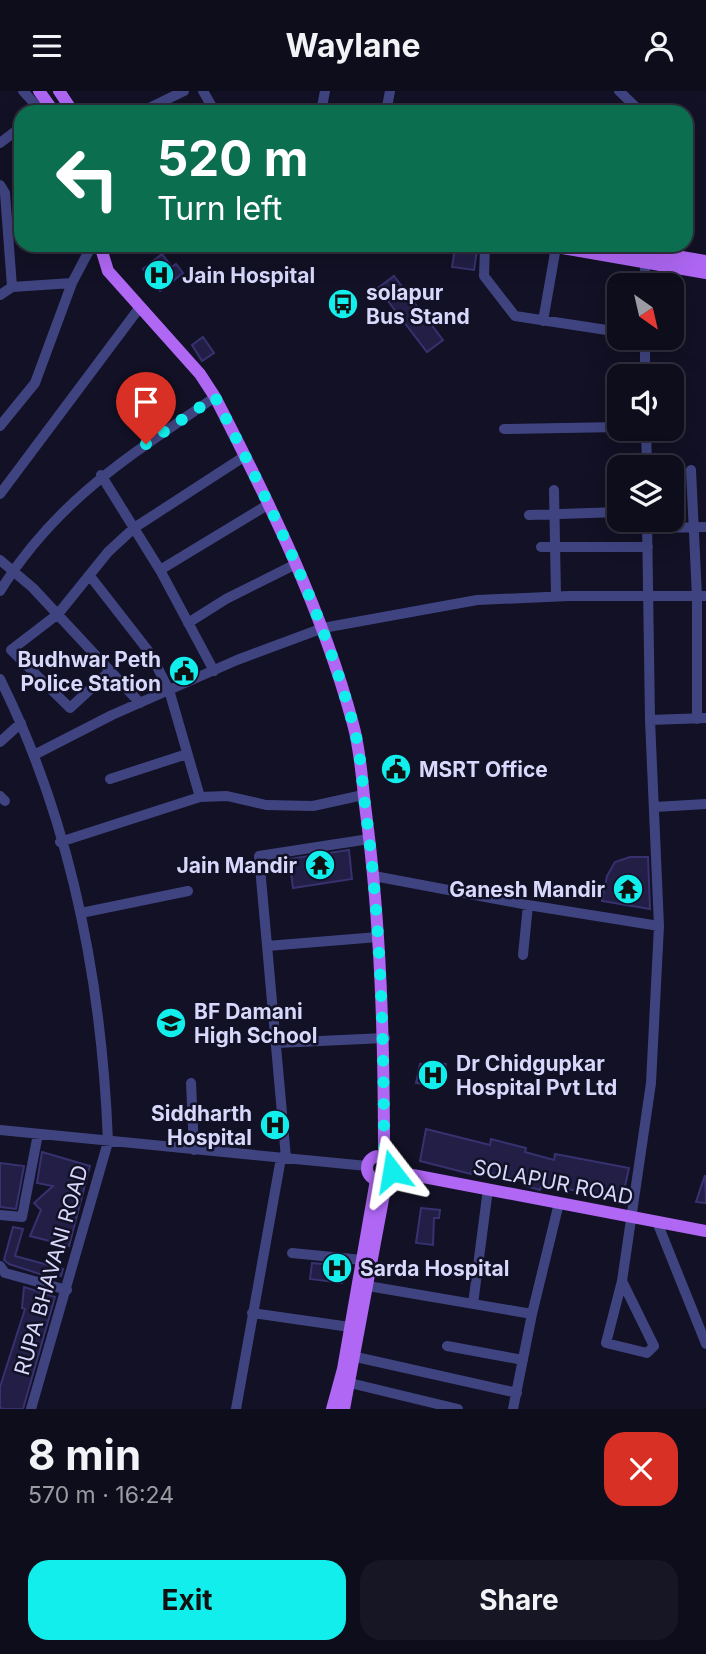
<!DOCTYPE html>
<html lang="en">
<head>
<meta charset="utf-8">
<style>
	body { margin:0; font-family:Inter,sans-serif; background:#171625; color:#f1f3f6; height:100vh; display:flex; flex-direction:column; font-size:26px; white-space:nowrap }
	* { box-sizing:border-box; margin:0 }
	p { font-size:23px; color:#9b9ca3 }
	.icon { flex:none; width:38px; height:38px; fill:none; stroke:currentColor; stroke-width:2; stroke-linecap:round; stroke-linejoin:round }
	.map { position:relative; height:1318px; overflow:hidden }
	.side { display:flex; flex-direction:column; background:#0e0d1c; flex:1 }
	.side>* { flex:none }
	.top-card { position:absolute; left:14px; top:14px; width:679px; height:147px; border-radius:21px; box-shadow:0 7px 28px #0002,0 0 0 2px #2e2d3b; background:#0b6e4f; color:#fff; overflow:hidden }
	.needle { width:46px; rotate:146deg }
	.fabs { position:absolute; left:607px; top:182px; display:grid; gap:14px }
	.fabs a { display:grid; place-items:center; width:77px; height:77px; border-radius:14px; background:#0e0d1c; box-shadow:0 7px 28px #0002,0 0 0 2px #2e2d3b; font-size:35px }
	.pin { position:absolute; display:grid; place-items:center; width:60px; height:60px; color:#fff; margin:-72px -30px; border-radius:50% 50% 50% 0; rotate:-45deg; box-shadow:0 0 7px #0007 }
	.pin .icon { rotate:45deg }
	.me { position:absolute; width:77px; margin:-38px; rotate:346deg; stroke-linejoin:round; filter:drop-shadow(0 0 5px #0008) }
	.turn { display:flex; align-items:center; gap:24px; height:147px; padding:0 28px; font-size:32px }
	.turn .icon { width:91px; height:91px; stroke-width:2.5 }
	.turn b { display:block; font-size:49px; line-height:60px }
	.round { display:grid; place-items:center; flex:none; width:74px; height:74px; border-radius:21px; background:#171625 }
	.head { display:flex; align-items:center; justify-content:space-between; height:119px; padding:0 28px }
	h1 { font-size:42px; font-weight:700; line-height:52px }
	.cta { display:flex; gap:14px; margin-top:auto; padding:14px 28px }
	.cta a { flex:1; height:80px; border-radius:21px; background:#12eeeb; color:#111; font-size:28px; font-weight:700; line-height:80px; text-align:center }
	.cta a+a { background:#171625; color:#f1f3f6 }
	header { display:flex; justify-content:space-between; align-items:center; height:91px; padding:0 28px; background:#0e0d1c; font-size:32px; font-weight:700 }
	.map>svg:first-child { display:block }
	.building { fill:#221e45; stroke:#37326f; stroke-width:2 }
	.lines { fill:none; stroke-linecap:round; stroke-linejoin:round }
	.minor { stroke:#3f4481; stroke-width:10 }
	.major { stroke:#af67f4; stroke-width:12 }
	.route { stroke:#12eeeb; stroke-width:12; stroke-dasharray:0 21.6 }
	.labels { text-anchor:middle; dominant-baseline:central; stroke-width:5; stroke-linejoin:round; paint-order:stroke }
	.poi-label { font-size:21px; font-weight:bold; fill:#d8d8fc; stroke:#121125; text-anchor:start }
	.street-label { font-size:21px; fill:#d8d8fc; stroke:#121125 }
</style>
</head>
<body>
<header><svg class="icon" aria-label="menu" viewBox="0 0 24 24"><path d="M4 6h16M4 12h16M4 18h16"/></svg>Waylane<svg class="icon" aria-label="person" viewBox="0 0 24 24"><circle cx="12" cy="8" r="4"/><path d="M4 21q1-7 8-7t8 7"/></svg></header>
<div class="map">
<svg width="706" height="1318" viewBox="0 0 706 1318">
	<rect width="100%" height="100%" fill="#121125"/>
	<path class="building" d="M 455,157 L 477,160 L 474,179 L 452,176 Z
		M 162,163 L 172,176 L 176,173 L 183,182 L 160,200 L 143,178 Z
		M 394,185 L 443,249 L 427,261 L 378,197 Z
		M 203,246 L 214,262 L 202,270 L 192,254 Z
		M 349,759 L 352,788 L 293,797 L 289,768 Z
		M 630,766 L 648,766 L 650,818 L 602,810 L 607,785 L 615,771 Z
		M 433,971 L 446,973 L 441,996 L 416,992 L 420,973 L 432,975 Z
		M 274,1022 L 276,1044 L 268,1045 L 266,1023 Z
		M 426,1038 L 490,1054 L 491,1048 L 510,1053 L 526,1057 L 525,1061 L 554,1069 L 555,1063 L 629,1077 L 622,1109 L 542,1093 L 540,1099 L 526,1095 L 527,1091 L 500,1084 L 472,1078 L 471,1083 L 420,1070 Z
		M 42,1061 L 90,1075 L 69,1155 L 30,1145 L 41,1119 L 34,1112 L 53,1095 L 37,1092 Z
		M 0,1072 L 24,1075 L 16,1118 L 0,1116 Z
		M 705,1084 L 706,1112 L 696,1111 Z
		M 421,1117 L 440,1119 L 439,1127 L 434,1127 L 433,1154 L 416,1152 Z
		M 13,1136 L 23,1138 L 15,1165 L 63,1178 L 61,1185 L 53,1183 L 52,1187 L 9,1173 L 4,1169 Z
		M 312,1172 L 344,1175 L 342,1192 L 310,1188 Z
		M 24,1196 L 55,1206 L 23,1318 L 4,1318 L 0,1317 L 0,1296 L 25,1218 L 22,1217 Z"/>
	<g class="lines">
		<path class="minor" d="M 23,0 L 42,21
			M 203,0 L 215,21
			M 619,0 L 641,21
			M 141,21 L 184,0
			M 321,21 L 325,0
			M 386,21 L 390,0
			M 0,52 L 21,36
			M 0,94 L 5,102 L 12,196
			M 485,154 L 484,185 L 515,225 L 620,241
			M 645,194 L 645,166
			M 0,204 L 12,196 L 72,192
			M 543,230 L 556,156
			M 645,285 L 645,247
			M 0,335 L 35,292 L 72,192 L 92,154
			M 504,338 L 620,336
			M 646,338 L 647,376
			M 691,379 L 697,506 L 697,628
			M 101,384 L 160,479 L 214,580
			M 554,399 L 556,505
			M 0,403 L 140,216
			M 529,424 L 620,421
			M 647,437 L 706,436
			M 541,456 L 648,456
			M 0,469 L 33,497 L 140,612
			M 160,479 L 269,413
			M 90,485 L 150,562 L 169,599 L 200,706
			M 0,500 C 57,409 128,366 215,306
			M 188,532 L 226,508 L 296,473
			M 110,580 L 70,617 L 11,559 L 58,523 L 108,461 L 134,437 L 245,365
			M 0,588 C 71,731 102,891 108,1051 L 31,1318
			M 650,629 L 706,627
			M 0,651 L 21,632
			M 34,664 L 112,624 L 237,569 L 323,537 L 477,509 L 569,505 L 706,505
			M 110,688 L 187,663
			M 0,705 L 5,710
			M 655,716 L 706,713
			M 60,751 L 200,706 L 227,705 L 266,714 L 313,715 L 363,704
			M 374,785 L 528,814 L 659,835
			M 81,822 L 188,800
			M 267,855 L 378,846
			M 523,864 L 528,814
			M 276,952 L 385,947
			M 191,992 L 194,1059
			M 0,1039 L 367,1075
			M 286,1067 L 259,765 L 369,748
			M 0,1124 L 22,1126 L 38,1043
			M 657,1131 L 706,1253
			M 292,1162 L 362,1169
			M 0,1175 L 5,1182 L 67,1199
			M 622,1190 L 654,1255 L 647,1262 L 606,1252 L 622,1190 L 651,992 L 659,835 L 650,629 L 647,429
			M 368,1195 L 532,1223
			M 473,1213 L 488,1098
			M 252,1222 L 350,1236
			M 447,1255 L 523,1269
			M 356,1266 L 517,1302
			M 350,1292 L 458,1318
			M 236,1318 L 281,1067
			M 513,1318 L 532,1223 L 559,1112"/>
		<path class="major" d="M 39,0 L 54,21
			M 59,0 L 73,21
			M 100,154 L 108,180 L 200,283 L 215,306 C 269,411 322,518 353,633 C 361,661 362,693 366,722 C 381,836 384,950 384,1066
			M 545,154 L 706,182
			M 612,154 L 706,170
			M367 1077a12 12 0 1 1 24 0a12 12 0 1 1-24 0Z
			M 392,1080 L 706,1140
			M 332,1318 L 343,1278 L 376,1089
			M 344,1318 L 387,1087"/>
	</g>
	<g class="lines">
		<path class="route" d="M 146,353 L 215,306 C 269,411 322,518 353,633 C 361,661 362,693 366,722 C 381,836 384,950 384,1066 L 391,1072 L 392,1080"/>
	</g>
	<defs>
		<g id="hospital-disc" transform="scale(1.575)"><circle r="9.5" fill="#12eeeb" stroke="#121125"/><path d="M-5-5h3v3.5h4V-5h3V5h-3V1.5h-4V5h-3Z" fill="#111"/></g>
		<g id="bus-disc" transform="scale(1.575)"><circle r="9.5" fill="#12eeeb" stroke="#121125"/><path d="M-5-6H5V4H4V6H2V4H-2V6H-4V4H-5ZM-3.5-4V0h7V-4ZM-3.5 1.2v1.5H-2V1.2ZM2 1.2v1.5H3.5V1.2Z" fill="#111"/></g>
		<g id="civic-disc" transform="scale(1.575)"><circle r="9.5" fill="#12eeeb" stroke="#121125"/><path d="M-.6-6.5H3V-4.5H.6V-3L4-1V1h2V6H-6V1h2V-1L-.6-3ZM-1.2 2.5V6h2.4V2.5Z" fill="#111"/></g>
		<g id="temple-disc" transform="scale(1.575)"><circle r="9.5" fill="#12eeeb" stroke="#121125"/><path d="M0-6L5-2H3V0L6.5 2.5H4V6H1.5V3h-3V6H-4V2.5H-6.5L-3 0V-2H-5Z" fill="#111"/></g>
		<g id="university-disc" transform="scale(1.575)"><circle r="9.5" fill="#12eeeb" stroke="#121125"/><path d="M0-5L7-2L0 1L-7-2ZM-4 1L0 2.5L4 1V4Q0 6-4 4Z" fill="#111"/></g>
	</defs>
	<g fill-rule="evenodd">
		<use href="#hospital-disc" x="159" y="184"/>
		<use href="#bus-disc" x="343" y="213"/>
		<use href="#civic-disc" x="184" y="580"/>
		<use href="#civic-disc" x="396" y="678"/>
		<use href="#temple-disc" x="320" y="774"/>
		<use href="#temple-disc" x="628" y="798"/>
		<use href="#university-disc" x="171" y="932"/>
		<use href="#hospital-disc" x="433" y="984"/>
		<use href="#hospital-disc" x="275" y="1034"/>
		<use href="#hospital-disc" x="337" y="1177"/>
	</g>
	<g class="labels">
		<g class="poi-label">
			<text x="182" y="184">Jain Hospital</text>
			<text x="366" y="201">solapur<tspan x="366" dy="24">Bus Stand</tspan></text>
			<text x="161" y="568" text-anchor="end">Budhwar Peth<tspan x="161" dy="24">Police Station</tspan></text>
			<text x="419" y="678">MSRT Office</text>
			<text x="297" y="774" text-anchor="end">Jain Mandir</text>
			<text x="605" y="798" text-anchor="end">Ganesh Mandir</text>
			<text x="194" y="920">BF Damani<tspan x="194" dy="24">High School</tspan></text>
			<text x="456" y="972">Dr Chidgupkar<tspan x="456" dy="24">Hospital Pvt Ltd</tspan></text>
			<text x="252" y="1022" text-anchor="end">Siddharth<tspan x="252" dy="24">Hospital</tspan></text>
			<text x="360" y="1177">Sarda Hospital</text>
		</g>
		<g class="street-label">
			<text transform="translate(553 1091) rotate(11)">SOLAPUR ROAD</text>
			<text transform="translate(51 1179) rotate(-74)">RUPA BHAVANI ROAD</text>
		</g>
	</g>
</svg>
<div class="fabs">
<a><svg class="needle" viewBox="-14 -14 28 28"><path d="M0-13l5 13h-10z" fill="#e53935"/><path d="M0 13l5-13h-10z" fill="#9b9ca3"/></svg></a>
<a><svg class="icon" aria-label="sound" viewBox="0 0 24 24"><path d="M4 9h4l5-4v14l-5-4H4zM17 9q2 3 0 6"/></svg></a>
<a><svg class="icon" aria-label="layers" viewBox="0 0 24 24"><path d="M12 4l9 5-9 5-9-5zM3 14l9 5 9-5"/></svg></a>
</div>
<div class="pin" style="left:146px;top:353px;background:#d93025"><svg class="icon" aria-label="arrive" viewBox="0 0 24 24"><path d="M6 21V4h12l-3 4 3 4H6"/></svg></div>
<svg class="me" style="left:392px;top:1080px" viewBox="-20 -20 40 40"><path d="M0-17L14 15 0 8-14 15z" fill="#12eeeb" stroke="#fff" stroke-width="4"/></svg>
<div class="top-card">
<div class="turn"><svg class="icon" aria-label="left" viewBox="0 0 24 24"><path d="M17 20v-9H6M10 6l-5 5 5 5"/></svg><div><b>520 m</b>Turn left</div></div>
</div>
</div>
<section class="side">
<div class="head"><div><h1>8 min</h1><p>570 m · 16:24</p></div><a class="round" style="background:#d93025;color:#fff"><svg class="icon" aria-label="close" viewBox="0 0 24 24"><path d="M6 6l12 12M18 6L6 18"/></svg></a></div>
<div class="cta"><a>Exit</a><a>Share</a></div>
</section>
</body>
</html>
